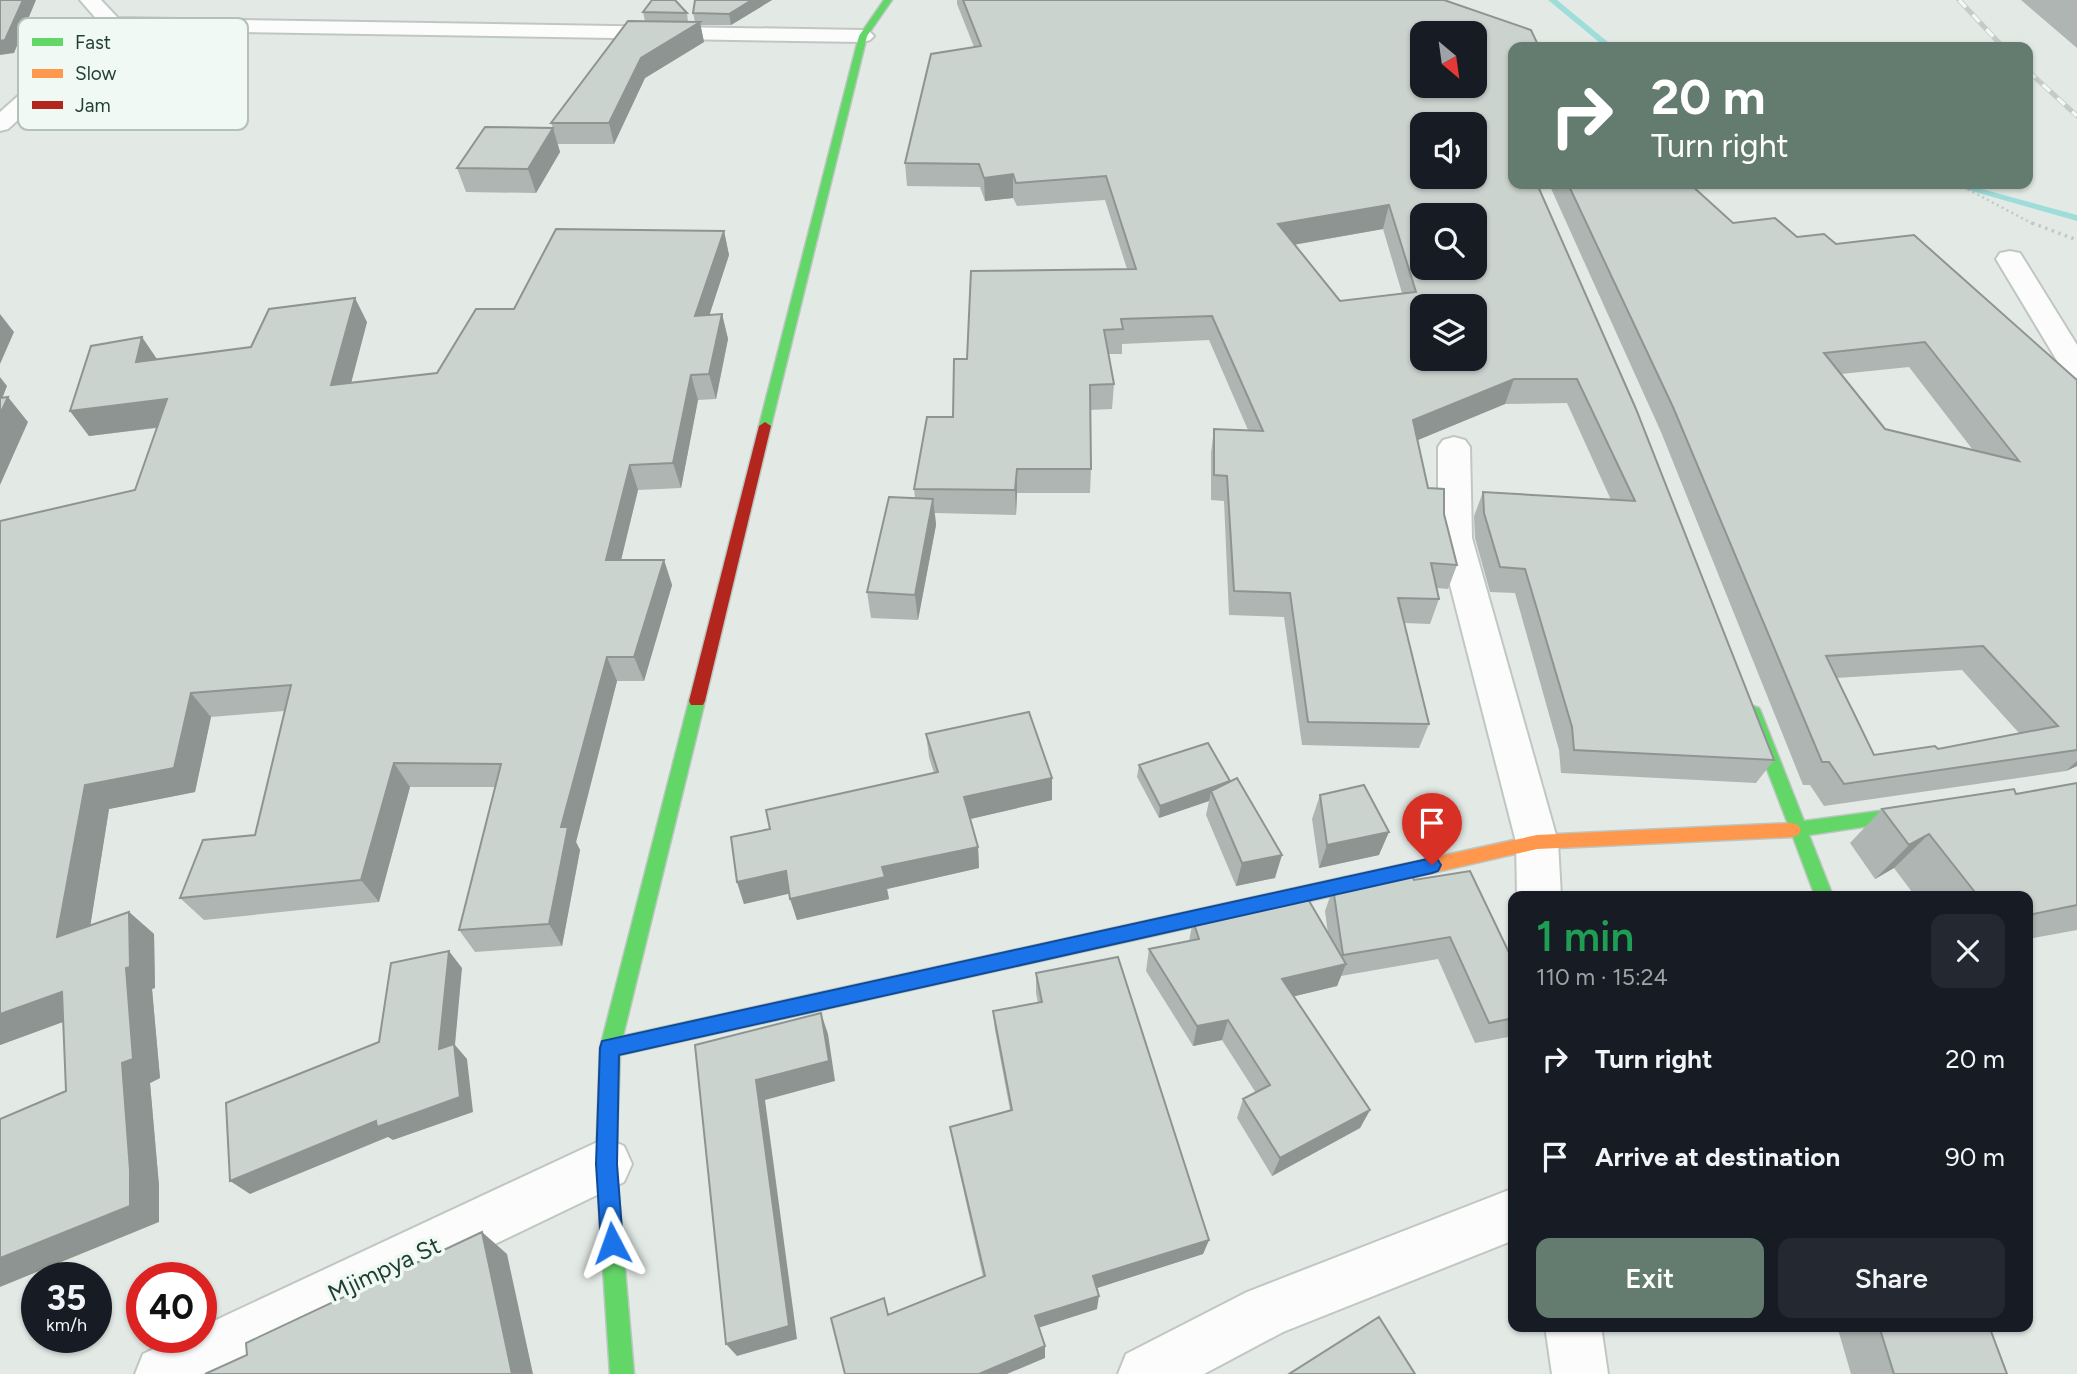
<!DOCTYPE html>
<html lang="en">
<head>
<meta charset="utf-8">
<style>
	body { margin:0; font-family:Figtree,sans-serif; background:#242831; color:#f1f3f6; height:100vh; display:flex; flex-direction:column; font-size:26px; white-space:nowrap }
	* { box-sizing:border-box; margin:0 }
	p { font-size:23px; color:#9ea1a6 }
	.icon { flex:none; width:38px; height:38px; fill:none; stroke:currentColor; stroke-width:2; stroke-linecap:round; stroke-linejoin:round }
	.map { position:relative; flex:1; overflow:hidden }
	.side { position:absolute; left:1508px; top:891px; width:525px; height:441px; display:flex; flex-direction:column; background:#171b24; border-radius:14px; box-shadow:0 2px 5px #0004 }
	.side>* { flex:none }
	.banner { position:absolute; left:1508px; top:42px; width:525px; height:147px; border-radius:14px; box-shadow:0 2px 5px #0004; background:#647b70; color:#fff; overflow:hidden }
	.needle { width:46px; rotate:151deg }
	.buttons { position:absolute; left:1410px; top:21px; display:grid; gap:14px }
	.buttons a { display:grid; place-items:center; width:77px; height:77px; border-radius:14px; background:#171b24; box-shadow:0 2px 5px #0004; font-size:35px }
	.speed { position:absolute; left:21px; top:1262px; display:flex; gap:14px; font-size:35px; font-weight:700; text-align:center }
	.speed>* { display:grid; place-content:center; width:91px; height:91px; border-radius:50%; background:#171b24; box-shadow:0 2px 5px #0004; line-height:1 }
	.speed small { font-size:18px; font-weight:400 }
	.speed .limit { border:10px solid #d22; background:#fff; color:#111 }
	.pin { position:absolute; display:grid; place-items:center; width:60px; height:60px; color:#fff; margin:-72px -30px; border-radius:50% 50% 50% 0; rotate:-45deg; box-shadow:0 0 7px #0007 }
	.pin .icon { rotate:45deg }
	.me { position:absolute; width:77px; margin:-38px; rotate:356deg; stroke-linejoin:round; filter:drop-shadow(0 0 5px #0008) }
	.turn { display:flex; align-items:center; gap:24px; height:147px; padding:0 28px; font-size:32px }
	.turn .icon { width:91px; height:91px; stroke-width:2.5 }
	.turn b { display:block; font-size:49px; line-height:60px }
	.round { display:grid; place-items:center; flex:none; width:74px; height:74px; border-radius:14px; background:#242831 }
	.head { display:flex; align-items:center; justify-content:space-between; height:119px; padding:0 28px }
	h1 { font-size:42px; font-weight:600; line-height:52px; color:#1e9e55 }
	.button { display:flex; gap:14px; margin-top:auto; padding:14px 28px }
	.button a { flex:1; height:80px; border-radius:14px; background:#647b70; color:#fff; font-size:28px; font-weight:600; line-height:80px; text-align:center }
	.button a+a { background:#242831; color:#f1f3f6 }
	ul { padding:0; list-style:none }
	li { display:flex; align-items:center; gap:21px; height:98px; padding:0 28px }
	li div { flex:1 }
	li b { display:block; font-size:26px }
	li em { font-style:normal }
	.map>svg:first-child { display:block }
	.lines { fill:none; stroke-linecap:round; stroke-linejoin:round }
	.stream { fill:#9fdddb; fill-rule:evenodd }
	.street-casing { stroke:#c0c7c3; stroke-width:4 }
	.fast-casing { stroke:#bcc6c1; stroke-width:3 }
	.slow-casing { stroke:#bcc6c1; stroke-width:3 }
	.jam-casing { stroke:#bcc6c1; stroke-width:3 }
	.path-far1 { stroke:#c0cac4; stroke-width:2.5; stroke-dasharray:2 3.5; stroke-linecap:butt }
	.path { stroke:#c0cac4; stroke-width:3.5; stroke-dasharray:2.5 4.5; stroke-linecap:butt }
	.street { fill:#fbfcfb; fill-rule:evenodd }
	.fast { fill:#63d668; fill-rule:evenodd }
	.slow { fill:#ff974d; fill-rule:evenodd }
	.jam { fill:#b3261e; fill-rule:evenodd }
	.rail-casing { stroke:#c6cbc9; stroke-width:5 }
	.rail { stroke:#f1f9f4; stroke-width:3.5; stroke-dasharray:10; stroke-linecap:butt }
	.wall { fill:#afb5b2; fill-rule:evenodd }
	.shaded-wall { fill:#8e9491 }
	.building { fill:#cbd3cf; stroke:#8e9491; stroke-width:2; fill-rule:evenodd }
	.route { fill:#1a73e8; stroke:#114b97; stroke-width:2 }
	.labels { text-anchor:middle; dominant-baseline:central; stroke-width:7; stroke-linejoin:round; paint-order:stroke }
	.near-street-label { font-size:24px; fill:#1f3f31; stroke:#f1f9f4 }
	.key { fill:#f1f9f4; stroke:#b2c1ba; stroke-width:2 }
	.key-label { font-size:19px; fill:#1f3f31 }
</style>
</head>
<body>
<div class="map">
<svg width="2077" height="1374" viewBox="0 0 2077 1374">
	<rect width="100%" height="100%" fill="#e3eae6"/>
	<g class="lines">
		<path class="stream" d="M 1548,0 L 1557,0 L 1614,47 L 1605,47 Z
			M 1947,184 L 1963,184 L 2077,215 L 2077,221 Z"/>
		<g class="street-casing">
			<path id="street" d="M 80,0 L 101,0 L 118,18 L 863,30 L 870,32 L 874,36 L 870,40 L 863,42 L 117,30 L 8,129 L 0,131 L 0,112 L 100,23 Z
				M 2010,251 L 2020,253 L 2077,345 L 2077,378 L 2066,375 L 2062,369 L 1996,259 L 2000,253 Z
				M 1454,437 L 1465,440 L 1470,447 L 1472,538 L 1558,842 L 1561,896 L 1517,896 L 1516,842 L 1438,538 L 1438,447 L 1443,440 Z
				M 606,1138 L 624,1146 L 632,1164 L 624,1182 L 225,1374 L 135,1374 L 143,1354 L 179,1337 L 201,1337 L 201,1327 Z
				M 1514,1188 L 1514,1240 L 1283,1332 L 1204,1374 L 1118,1374 L 1126,1354 L 1247,1292 Z
				M 1545,1326 L 1601,1326 L 1608,1374 L 1552,1374 Z"/>
		</g>
		<g class="fast-casing">
			<path id="fast" d="M 884,0 L 892,0 L 867,36 L 771,426 L 765,430 L 760,429 L 759,426 L 859,36 Z
				M 697,695 L 703,697 L 705,701 L 623,1036 L 1345,877 L 1351,879 L 1354,885 L 1351,891 L 1345,893 L 620,1055 L 616,1164 L 634,1374 L 610,1374 L 596,1164 L 600,1048 L 689,701 L 691,697 Z
				M 1753,706 L 1759,708 L 1761,712 L 1804,821 L 1924,805 L 1930,807 L 1933,812 L 1930,817 L 1809,835 L 1833,896 L 1815,896 L 1793,837 L 1786,835 L 1783,830 L 1788,824 L 1745,712 L 1747,708 Z"/>
		</g>
		<g class="slow-casing">
			<path id="slow" d="M 1792,823 L 1798,825 L 1801,830 L 1798,835 L 1792,837 L 1537,849 L 1345,893 L 1339,891 L 1336,885 L 1339,879 L 1345,877 L 1537,835 Z"/>
		</g>
		<g class="jam-casing">
			<path id="jam" d="M 765,422 L 771,426 L 705,701 L 703,705 L 691,705 L 689,701 L 759,426 Z"/>
		</g>
		<path class="path-far1" d="M 1583,47 L 1659,44 L 1676,47
			M 1958,184 L 2035,225"/>
		<path class="path" d="M 2032,223 L 2077,240"/>
		<use href="#street" class="street"/>
		<use href="#fast" class="fast"/>
		<use href="#slow" class="slow"/>
		<use href="#jam" class="jam"/>
		<g class="rail-casing">
			<path id="rail" d="M 1959,0 L 2003,47
				M 2028,71 L 2077,116"/>
		</g>
		<use href="#rail" class="rail"/>
	</g>
	<path class="wall" d="M 695,0 L 772,0 L 731,25 L 700,25 L 704,42 L 645,78 L 614,144 L 558,144 L 560,152 L 536,193 L 466,192 L 457,168 L 553,128 L 551,123 L 645,21 L 643,12 L 687,13 L 688,22 L 695,22 L 693,13 Z
		M 957,0 L 1382,0 L 1514,184 L 1774,760 L 1756,783 L 1561,773 L 1559,750 L 1515,593 L 1490,592 L 1475,538 L 1474,516 L 1483,492 L 1611,500 L 1567,403 L 1505,404 L 1417,440 L 1428,488 L 1444,514 L 1457,565 L 1448,589 L 1437,588 L 1439,599 L 1430,624 L 1404,623 L 1429,724 L 1419,748 L 1302,745 L 1284,617 L 1229,615 L 1224,501 L 1211,500 L 1211,453 L 1214,429 L 1248,430 L 1209,340 L 1122,344 L 1122,354 L 1108,354 L 1114,384 L 1112,409 L 1090,410 L 1091,469 L 1090,493 L 1017,493 L 1016,515 L 935,513 L 936,525 L 918,620 L 871,618 L 867,592 L 915,498 L 914,489 L 953,417 L 967,359 L 1127,269 L 1105,200 L 1017,206 L 1013,198 L 985,201 L 980,187 L 907,186 L 905,163 L 974,47 L 957,4 ZM 1383,229 L 1402,293 L 1340,301 L 1294,245 Z
		M 2021,0 L 2077,0 L 2077,48 Z
		M 1549,184 L 1690,184 L 1733,223 L 1797,237 L 1836,244 L 2077,380 L 2077,766 L 2066,771 L 1824,806 L 1810,785 L 1803,785 L 1661,432 ZM 1909,367 L 1973,450 L 1885,429 L 1841,374 ZM 1962,670 L 2019,733 L 1938,749 L 1874,755 L 1836,678 Z
		M 724,231 L 729,255 L 709,315 L 722,314 L 728,339 L 716,399 L 698,400 L 681,488 L 638,490 L 621,560 L 664,560 L 672,585 L 644,681 L 617,681 L 576,842 L 580,850 L 562,946 L 475,952 L 459,930 L 495,787 L 410,787 L 379,902 L 204,920 L 180,898 L 255,835 L 284,711 L 211,717 L 195,792 L 109,809 L 90,926 L 129,912 L 154,934 L 155,988 L 152,989 L 160,1078 L 150,1083 L 159,1186 L 159,1222 L 66,1091 L 63,1022 L 0,1045 L 0,521 L 135,490 L 157,428 L 89,436 L 70,411 L 157,359 L 251,347 L 367,322 L 351,383 L 437,373 L 514,309 Z
		M 926,734 L 1052,778 L 1052,800 L 970,819 L 978,847 L 979,868 L 887,889 L 889,899 L 797,920 L 789,893 L 744,904 L 737,882 L 770,829 L 934,773 L 929,757 Z
		M 1208,743 L 1275,878 L 1236,886 L 1206,815 L 1209,801 L 1159,818 L 1137,777 L 1139,765 Z
		M 2077,783 L 2077,930 L 2028,939 L 2028,896 L 1915,896 L 1894,868 L 1875,879 L 1850,843 L 1882,809 L 2016,794 Z
		M 1320,795 L 1379,855 L 1319,868 L 1312,819 Z
		M 1414,880 L 1514,963 L 1514,1036 L 1475,1043 L 1438,959 L 1341,976 L 1337,986 L 1294,996 L 1370,1110 L 1360,1128 L 1272,1176 L 1237,1118 L 1243,1099 L 1256,1093 L 1222,1040 L 1193,1046 L 1146,971 L 1149,949 L 1189,941 L 1193,921 L 1328,934 L 1325,911 L 1333,888 Z
		M 1036,973 L 1209,1240 L 1203,1254 L 1097,1288 L 1097,1309 L 1039,1327 L 1045,1346 L 1045,1358 L 889,1314 L 983,1277 L 953,1144 L 950,1127 L 1010,1110 L 995,1030 L 993,1011 L 1038,1003 L 1036,993 Z
		M 1837,1326 L 1989,1326 L 2007,1374 L 1851,1374 Z"/>
	<path class="shaded-wall" d="M 23,0 L 36,0 L 14,53 L 0,55 L 0,41 Z
		M 752,0 L 772,0 L 731,25 L 729,14 Z
		M 700,22 L 704,42 L 645,78 L 614,144 L 609,123 L 641,58 Z
		M 553,128 L 560,152 L 536,193 L 528,169 Z
		M 1013,174 L 1013,198 L 985,201 L 984,178 Z
		M 1389,205 L 1383,229 L 1274,248 L 1278,224 Z
		M 724,231 L 729,255 L 701,341 L 695,316 Z
		M 355,298 L 367,322 L 344,410 L 331,385 Z
		M 0,314 L 14,332 L 0,364 Z
		M 722,314 L 728,339 L 716,399 L 709,374 Z
		M 142,337 L 159,362 L 136,362 Z
		M 691,375 L 698,400 L 681,488 L 673,463 Z
		M 0,377 L 7,386 L 0,404 Z
		M 1514,379 L 1505,404 L 1406,445 L 1413,420 Z
		M 8,397 L 28,422 L 0,485 L 0,414 Z
		M 167,399 L 184,424 L 89,436 L 70,411 Z
		M 630,465 L 638,490 L 615,585 L 606,560 Z
		M 1017,469 L 1017,493 L 1016,515 L 1015,490 Z
		M 933,499 L 936,525 L 918,620 L 915,595 Z
		M 664,560 L 672,585 L 644,681 L 634,657 Z
		M 607,657 L 617,681 L 576,842 L 580,850 L 562,946 L 549,924 L 561,827 Z
		M 191,693 L 211,717 L 195,792 L 109,809 L 85,959 L 57,937 L 85,785 Z
		M 2077,761 L 2077,766 L 2066,771 Z
		M 394,763 L 410,787 L 379,902 L 361,880 Z
		M 1052,778 L 1052,800 L 966,820 L 964,797 Z
		M 1230,782 L 1211,791 L 1209,801 L 1159,818 L 1160,806 Z
		M 1389,832 L 1379,855 L 1319,868 L 1327,845 Z
		M 1929,834 L 1894,868 L 1875,879 L 1909,845 Z
		M 978,847 L 979,868 L 887,889 L 889,899 L 797,920 L 790,899 L 882,867 Z
		M 1282,855 L 1275,878 L 1236,886 L 1242,863 Z
		M 786,871 L 792,893 L 744,904 L 737,882 Z
		M 129,912 L 154,934 L 155,988 L 152,989 L 160,1078 L 150,1083 L 159,1186 L 159,1222 L 0,1287 L 0,1258 L 122,1063 Z
		M 449,951 L 462,968 L 455,1045 L 467,1059 L 473,1112 L 393,1140 L 388,1137 L 250,1194 L 230,1181 L 439,1049 Z
		M 1346,964 L 1337,986 L 1275,1001 L 1282,979 Z
		M 62,992 L 90,1012 L 0,1045 L 0,1014 Z
		M 821,1013 L 828,1034 L 835,1081 L 765,1100 L 797,1339 L 737,1356 L 726,1344 L 756,1080 Z
		M 1228,1020 L 1222,1040 L 1193,1046 L 1197,1026 Z
		M 1370,1110 L 1360,1128 L 1272,1176 L 1280,1158 Z
		M 482,1232 L 507,1254 L 533,1374 L 512,1374 Z
		M 1209,1240 L 1203,1254 L 1091,1290 L 1093,1276 Z
		M 1099,1296 L 1097,1309 L 1035,1329 L 1035,1316 Z
		M 1045,1346 L 1045,1358 L 1007,1374 L 979,1374 Z"/>
	<path class="building" d="M 0,0 L 23,0 L 5,40 L 0,41 Z
		M 652,0 L 675,0 L 687,13 L 643,12 Z
		M 695,0 L 752,0 L 729,14 L 693,13 Z
		M 963,0 L 1444,0 L 1531,30 L 1539,47 L 1514,47 L 1514,184 L 1537,184 L 1636,409 L 1774,760 L 1574,750 L 1572,727 L 1525,569 L 1500,567 L 1484,513 L 1483,492 L 1635,501 L 1577,379 L 1514,379 L 1413,420 L 1428,488 L 1444,489 L 1444,514 L 1457,565 L 1431,563 L 1439,599 L 1398,598 L 1429,724 L 1308,722 L 1290,593 L 1234,591 L 1227,476 L 1214,475 L 1214,429 L 1263,431 L 1212,316 L 1121,319 L 1123,329 L 1104,330 L 1114,384 L 1090,385 L 1091,469 L 1017,469 L 1015,490 L 914,489 L 927,417 L 953,417 L 954,359 L 967,359 L 971,271 L 1136,269 L 1106,176 L 1016,183 L 1013,174 L 984,178 L 979,164 L 905,163 L 931,54 L 981,46 ZM 1423,33 L 1475,33 L 1475,86 L 1423,86 ZM 1423,124 L 1475,124 L 1475,177 L 1423,177 ZM 1389,205 L 1416,292 L 1340,301 L 1278,224 ZM 1423,215 L 1475,215 L 1475,268 L 1423,268 ZM 1423,306 L 1475,306 L 1475,359 L 1423,359 Z
		M 628,21 L 700,22 L 641,58 L 609,123 L 551,123 Z
		M 485,127 L 553,128 L 528,169 L 457,168 Z
		M 1568,184 L 1690,184 L 1733,223 L 1775,218 L 1797,237 L 1824,234 L 1836,244 L 1914,235 L 2077,380 L 2077,750 L 1844,784 L 1829,762 L 1822,762 L 1673,407 ZM 1925,342 L 2019,461 L 1885,429 L 1824,353 ZM 1983,646 L 2058,726 L 1938,749 L 1935,746 L 1874,755 L 1826,656 Z
		M 556,229 L 724,231 L 695,316 L 722,314 L 709,374 L 691,375 L 673,463 L 630,465 L 606,560 L 664,560 L 634,657 L 607,657 L 561,827 L 568,827 L 549,924 L 459,930 L 501,764 L 394,763 L 361,880 L 180,898 L 203,840 L 255,835 L 291,685 L 191,693 L 174,768 L 85,785 L 57,937 L 129,912 L 130,967 L 126,968 L 133,1059 L 122,1063 L 130,1170 L 130,1206 L 0,1258 L 0,1119 L 66,1091 L 62,992 L 0,1014 L 0,521 L 135,490 L 167,399 L 70,411 L 91,346 L 142,337 L 136,362 L 251,347 L 269,309 L 355,298 L 331,385 L 437,373 L 476,309 L 514,309 Z
		M 8,397 L 0,414 L 0,398 Z
		M 889,497 L 933,499 L 915,595 L 867,592 Z
		M 1029,712 L 1052,778 L 964,797 L 978,847 L 882,867 L 885,877 L 790,899 L 786,871 L 737,882 L 731,837 L 770,829 L 766,810 L 938,772 L 926,734 Z
		M 1208,743 L 1230,781 L 1160,806 L 1139,765 Z
		M 1237,778 L 1282,855 L 1242,863 L 1211,791 Z
		M 2077,783 L 2077,905 L 2028,915 L 2028,896 L 1978,896 L 1929,834 L 1909,845 L 1882,809 L 2014,789 L 2016,794 Z
		M 1364,785 L 1389,832 L 1327,845 L 1320,795 Z
		M 1410,871 L 1414,880 L 1470,871 L 1514,963 L 1514,1018 L 1489,1023 L 1450,937 L 1343,955 L 1333,888 Z
		M 1305,894 L 1346,964 L 1282,979 L 1370,1110 L 1280,1158 L 1243,1099 L 1270,1085 L 1228,1020 L 1197,1026 L 1149,949 L 1199,939 L 1193,921 Z
		M 449,951 L 439,1049 L 454,1044 L 460,1097 L 377,1127 L 376,1121 L 230,1181 L 226,1103 L 379,1042 L 391,963 Z
		M 1118,957 L 1209,1240 L 1093,1276 L 1099,1296 L 1035,1316 L 1045,1346 L 979,1374 L 845,1374 L 831,1318 L 884,1298 L 888,1315 L 985,1276 L 950,1127 L 1012,1110 L 993,1011 L 1042,1002 L 1036,973 Z
		M 821,1013 L 829,1061 L 756,1080 L 789,1326 L 726,1344 L 695,1045 Z
		M 482,1232 L 512,1374 L 205,1374 L 247,1355 L 246,1343 Z
		M 1379,1317 L 1415,1374 L 1289,1374 Z
		M 1879,1326 L 1989,1326 L 2007,1374 L 1894,1374 Z"/>
	<path class="route" d="M 1432,858 L 1438,860 L 1441,865 L 1438,871 L 1432,873 L 619,1055 L 617,1164 L 623,1243 L 620,1251 L 612,1254 L 605,1251 L 601,1243 L 596,1164 L 600,1048 L 602,1041 Z"/>
	<g class="labels">
		<g class="near-street-label">
			<text transform="translate(384 1269) rotate(-25)">Mjimpya St</text>
		</g>
	</g>
	<rect x="18" y="18" width="230" height="112" rx="10" class="key"/>
	<rect x="32" y="38" width="31" height="8" fill="#63d668"/>
	<rect x="32" y="69" width="31" height="9" fill="#ff974d"/>
	<rect x="32" y="101" width="31" height="8" fill="#b3261e"/>
	<g class="key-label">
		<text x="75" y="49">Fast</text>
		<text x="75" y="80">Slow</text>
		<text x="75" y="112">Jam</text>
	</g>
</svg>
<div class="buttons">
<a><svg class="needle" viewBox="-14 -14 28 28"><path d="M0-13l5 13h-10z" fill="#e53935"/><path d="M0 13l5-13h-10z" fill="#9ea1a6"/></svg></a>
<a><svg class="icon" aria-label="sound" viewBox="0 0 24 24"><path d="M4 9h4l5-4v14l-5-4H4zM17 9q2 3 0 6"/></svg></a>
<a><svg class="icon" aria-label="search" viewBox="0 0 24 24"><circle cx="10" cy="10" r="6"/><path d="M15 15l6 6"/></svg></a>
<a><svg class="icon" aria-label="layers" viewBox="0 0 24 24"><path d="M12 4l9 5-9 5-9-5zM3 14l9 5 9-5"/></svg></a>
</div>
<div class="speed"><div>35<small>km/h</small></div><div class="limit">40</div></div>
<div class="pin" style="left:1432px;top:865px;background:#d93025"><svg class="icon" aria-label="arrive" viewBox="0 0 24 24"><path d="M6 21V4h12l-3 4 3 4H6"/></svg></div>
<svg class="me" style="left:612px;top:1243px" viewBox="-20 -20 40 40"><path d="M0-17L14 15 0 8-14 15z" fill="#1a73e8" stroke="#fff" stroke-width="4"/></svg>
<div class="banner">
<div class="turn"><svg class="icon" aria-label="right" viewBox="0 0 24 24"><path d="M7 20v-9h11M14 6l5 5-5 5"/></svg><div><b>20 m</b>Turn right</div></div>
</div>
<section class="side">
<div class="head"><div><h1>1 min</h1><p>110 m · 15:24</p></div><a class="round"><svg class="icon" aria-label="close" viewBox="0 0 24 24"><path d="M6 6l12 12M18 6L6 18"/></svg></a></div>
<ul>
<li><svg class="icon" aria-label="right" viewBox="0 0 24 24"><path d="M7 20v-9h11M14 6l5 5-5 5"/></svg><div><b>Turn right</b></div><em>20 m</em></li>
<li><svg class="icon" aria-label="arrive" viewBox="0 0 24 24"><path d="M6 21V4h12l-3 4 3 4H6"/></svg><div><b>Arrive at destination</b></div><em>90 m</em></li>
</ul>
<div class="button"><a>Exit</a><a>Share</a></div>
</section>
</div>
</body>
</html>
